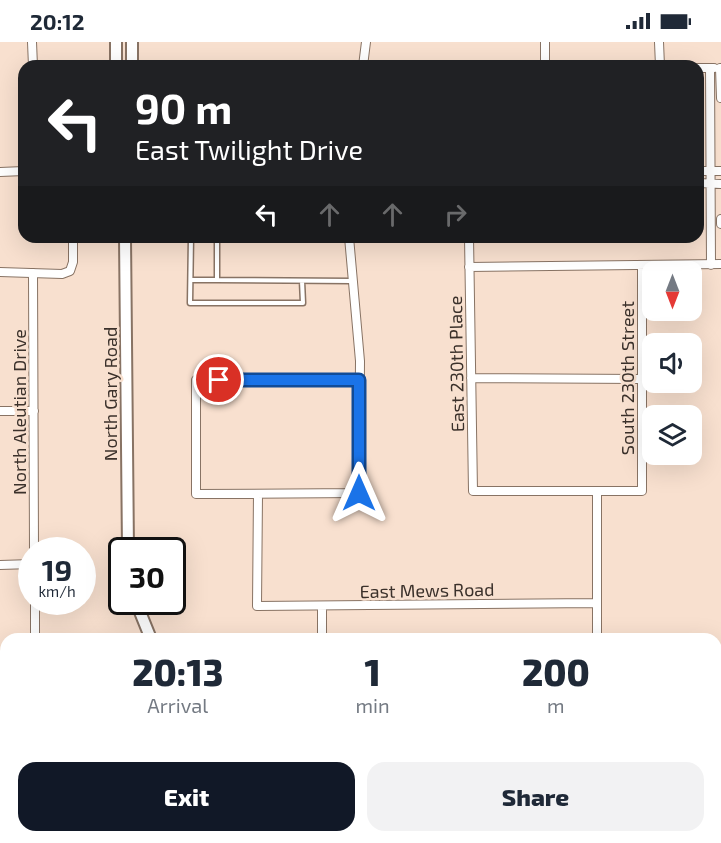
<!DOCTYPE html>
<html lang="en">
<head>
<meta charset="utf-8">
<style>
	body { margin:0; font-family:"Exo 2",sans-serif; background:#f2f2f3; color:#1f2937; height:100vh; display:flex; flex-direction:column; font-size:22px; white-space:nowrap }
	* { box-sizing:border-box; margin:0 }
	p { font-size:20px; color:#747a83 }
	.icon { flex:none; width:33px; height:33px; fill:none; stroke:currentColor; stroke-width:2; stroke-linecap:round; stroke-linejoin:round }
	.map { position:relative; flex:1; overflow:hidden }
	.panel { position:absolute; left:0px; top:591px; width:722px; height:210px; display:flex; flex-direction:column; background:#fff; border-radius:18px 18px 0 0; box-shadow:0 6px 24px #0002 }
	.panel>* { flex:none }
	.banner { position:absolute; left:18px; top:18px; width:686px; height:183px; border-radius:18px; box-shadow:0 6px 24px #0002; background:#202124; color:#fff; overflow:hidden }
	.needle { width:39px; rotate:180deg }
	.controls { position:absolute; left:642px; top:219px; display:grid; gap:12px }
	.controls a { display:grid; place-items:center; width:60px; height:60px; border-radius:12px; background:#fff; box-shadow:0 6px 24px #0002; font-size:30px }
	.speed { position:absolute; left:18px; top:495px; display:flex; gap:12px; font-size:30px; font-weight:700; text-align:center }
	.speed>* { display:grid; place-content:center; width:78px; height:78px; border-radius:50%; background:#fff; box-shadow:0 6px 24px #0002; line-height:1 }
	.speed small { font-size:15px; font-weight:400 }
	.speed .limit { border:3px solid #111; border-radius:9px; background:#fff; color:#111 }
	.pin { position:absolute; display:grid; place-items:center; width:51px; height:51px; color:#fff; margin:-26px; border:3px solid #fff; border-radius:50%; box-shadow:0 2px 6px #0007 }
	.me { position:absolute; width:66px; margin:-33px; rotate:0deg; stroke-linejoin:round; filter:drop-shadow(0 0 4px #0008) }
	.turn { display:flex; align-items:center; gap:21px; height:126px; padding:0 18px; font-size:27px }
	.turn .icon { width:78px; height:78px; stroke-width:2.5 }
	.turn b { display:block; font-size:42px; line-height:51px }
	.lanes { display:flex; align-items:center; height:57px; padding:0 18px; background:#0003; justify-content:center; gap:30px; direction:ltr }
	.lanes .off { opacity:.35 }
	.eta { display:flex; justify-content:space-evenly; align-items:center; height:102px; text-align:center }
	.eta b { font-size:36px; font-weight:800; line-height:42px }
	.primary-button { display:flex; gap:12px; margin-top:auto; padding:12px 18px }
	.primary-button a { flex:1; height:69px; border-radius:18px; background:#111827; color:#fff; font-size:24px; font-weight:800; line-height:69px; text-align:center }
	.primary-button a+a { background:#f2f2f3; color:#1f2937 }
	.status { display:flex; justify-content:space-between; align-items:center; height:42px; padding:0 30px; background:#fff; direction:ltr }
	.status svg { height:16px; fill:currentColor }
	.map>svg:first-child { display:block }
	.lines { fill:none; stroke-linecap:round; stroke-linejoin:round }
	.service-casing { stroke:#887364; stroke-width:7 }
	.minor-casing { stroke:#887364; stroke-width:10 }
	.secondary-casing { stroke:#887364; stroke-width:14 }
	.service { stroke:#fff; stroke-width:4 }
	.minor { stroke:#fff; stroke-width:8 }
	.secondary { stroke:#fff; stroke-width:10 }
	.rail { stroke:#928277; stroke-width:2; stroke-dasharray:8 8; stroke-linecap:butt }
	.route-casing { stroke:#114b97; stroke-width:15 }
	.route { stroke:#1a73e8; stroke-width:10 }
	.labels { text-anchor:middle; dominant-baseline:central; stroke-width:5; stroke-linejoin:round; paint-order:stroke }
	.street-label { font-size:18px; fill:#3b312b; stroke:#f8e0cf }
</style>
</head>
<body>
<div class="status"><b>20:12</b><svg viewBox="0 0 49 12"><path d="M0 12V9h3v3zM5 12V6h3v6zM10 12V3h3v9zM15 12V0h3v12zM26 1h20v11H26zM47 4h2v5h-2z"/></svg></div>
<div class="map">
<svg width="721" height="801" viewBox="0 0 721 801">
	<rect width="100%" height="100%" fill="#f8e0cf"/>
	<g class="lines">
		<g class="service-casing">
			<path id="service" d="M 191,195 L 190,261 L 303,261 L 302,239
				M 217,195 L 217,238 L 352,239
				M 191,238 L 217,238
				M 716,763 L 716,801
				M 525,801 L 525,795
				M 550,801 L 550,795
				M 596,801 L 596,795"/>
		</g>
		<g class="minor-casing">
			<path id="minor" d="M 32,0 L 33,24
				M 545,0 L 545,22 L 548,24
				M 659,0 L 660,24
				M 363,24 L 366,0
				M 698,26 L 714,26
				M 710,26 L 711,223
				M 720,26 L 721,56
				M 698,129 L 721,129
				M 0,130 L 24,129
				M 698,141 L 721,142
				M 721,177 L 721,182
				M 349,195 L 360,319 L 359,451 L 196,452 L 196,338 L 359,338
				M 469,195 L 473,449 L 642,449 L 642,223
				M 469,225 L 721,222
				M 0,230 L 62,232 L 70,229 L 73,220 L 73,195
				M 33,231 L 34,508
				M 471,336 L 642,337
				M 0,369 L 34,369
				M 258,452 L 257,564 L 596,561
				M 0,523 L 32,522
				M 35,560 L 35,597
				M 322,564 L 322,597
				M 597,597 L 597,449
				M 716,686 L 721,688"/>
		</g>
		<g class="secondary-casing">
			<path id="secondary" d="M 116,0 L 116,24
				M 132,0 L 132,24
				M 125,195 L 128,508
				M 136,560 L 151,597
				M 407,795 L 413,801"/>
		</g>
		<use href="#service" class="service"/>
		<use href="#minor" class="minor"/>
		<use href="#secondary" class="secondary"/>
		<path class="rail" d="M 0,759 L 6,766
			M 30,795 L 35,801"/>
	</g>
	<g class="lines">
		<g class="route-casing">
			<path id="route" d="M 219,338 L 359,338 L 359,451"/>
		</g>
		<use href="#route" class="route"/>
	</g>
	<g class="labels">
		<g class="street-label">
			<text transform="translate(456 322) rotate(-91)">East 230th Place</text>
			<text transform="translate(627 336) rotate(-90)">South 230th Street</text>
			<text transform="translate(110 352) rotate(-90)">North Gary Road</text>
			<text transform="translate(19 370) rotate(-90)">North Aleutian Drive</text>
			<text transform="translate(427 548) rotate(-1)">East Mews Road</text>
		</g>
	</g>
</svg>
<div class="controls">
<a><svg class="needle" viewBox="-14 -14 28 28"><path d="M0-13l5 13h-10z" fill="#e53935"/><path d="M0 13l5-13h-10z" fill="#747a83"/></svg></a>
<a><svg class="icon" aria-label="sound" viewBox="0 0 24 24"><path d="M4 9h4l5-4v14l-5-4H4zM17 9q2 3 0 6"/></svg></a>
<a><svg class="icon" aria-label="layers" viewBox="0 0 24 24"><path d="M12 4l9 5-9 5-9-5zM3 14l9 5 9-5"/></svg></a>
</div>
<div class="speed"><div>19<small>km/h</small></div><div class="limit">30</div></div>
<div class="pin" style="left:219px;top:338px;background:#d93025"><svg class="icon" aria-label="arrive" viewBox="0 0 24 24"><path d="M6 21V4h12l-3 4 3 4H6"/></svg></div>
<svg class="me" style="left:359px;top:451px" viewBox="-20 -20 40 40"><path d="M0-17L14 15 0 8-14 15z" fill="#1a73e8" stroke="#fff" stroke-width="4"/></svg>
<div class="banner">
<div class="turn"><svg class="icon" aria-label="left" viewBox="0 0 24 24"><path d="M17 20v-9H6M10 6l-5 5 5 5"/></svg><div><b>90 m</b>East Twilight Drive</div></div>
<div class="lanes"><svg class="icon" aria-label="left" viewBox="0 0 24 24"><path d="M17 20v-9H6M10 6l-5 5 5 5"/></svg><svg class="icon off" aria-label="ahead" viewBox="0 0 24 24"><path d="M12 20V5M6 11l6-6 6 6"/></svg><svg class="icon off" aria-label="ahead" viewBox="0 0 24 24"><path d="M12 20V5M6 11l6-6 6 6"/></svg><svg class="icon off" aria-label="right" viewBox="0 0 24 24"><path d="M7 20v-9h11M14 6l5 5-5 5"/></svg></div>
</div>
<section class="panel">
<div class="eta">
<div><b>20:13</b><p>Arrival</p></div>
<div><b>1</b><p>min</p></div>
<div><b>200</b><p>m</p></div>
</div>
<div class="primary-button"><a>Exit</a><a>Share</a></div>
</section>
</div>
</body>
</html>
